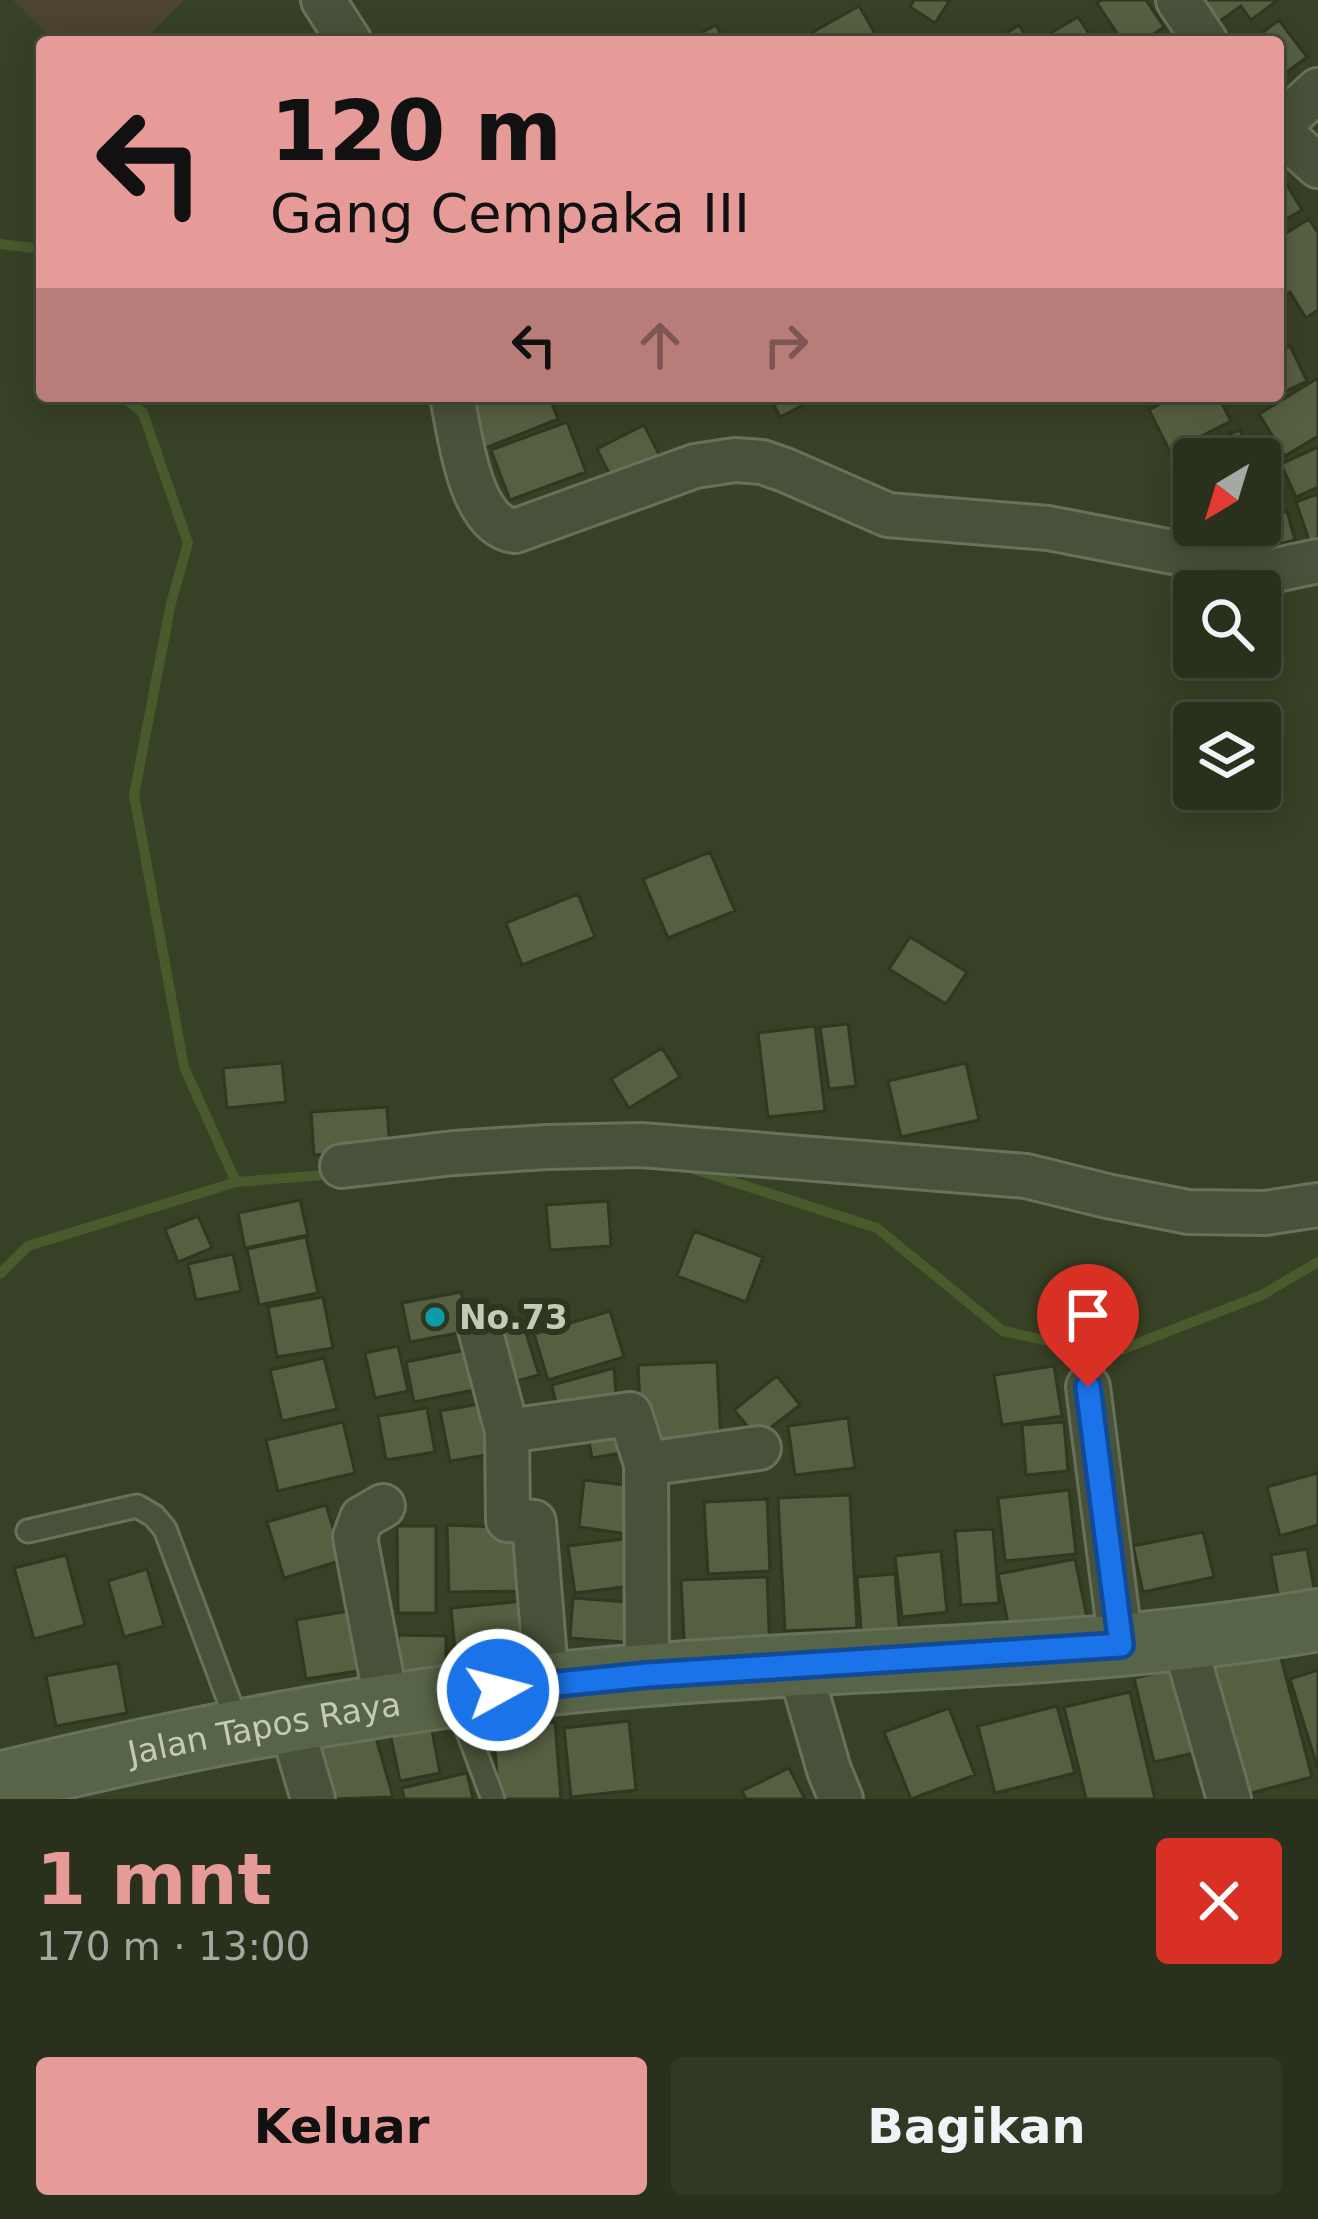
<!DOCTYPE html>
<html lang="id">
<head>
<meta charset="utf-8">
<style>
	body { margin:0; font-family:"DejaVu Sans",sans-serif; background:#313925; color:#f1f3f6; height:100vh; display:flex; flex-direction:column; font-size:45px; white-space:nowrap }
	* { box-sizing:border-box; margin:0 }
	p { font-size:39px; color:#a5a9a3 }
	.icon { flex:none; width:66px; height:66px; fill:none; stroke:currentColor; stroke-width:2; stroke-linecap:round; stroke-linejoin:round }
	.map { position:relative; height:1799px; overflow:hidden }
	.details { display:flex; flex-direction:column; background:#29311c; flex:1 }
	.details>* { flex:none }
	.hud { position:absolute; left:36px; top:36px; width:1248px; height:366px; border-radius:12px; box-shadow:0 6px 30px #0003,0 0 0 3px #454c3b; background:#e69b98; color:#111; overflow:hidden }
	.needle { width:78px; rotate:218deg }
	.buttons { position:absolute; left:1173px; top:438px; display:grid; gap:24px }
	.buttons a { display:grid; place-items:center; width:108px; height:108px; border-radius:12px; background:#29311c; box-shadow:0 6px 30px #0003,0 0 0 3px #454c3b; font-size:60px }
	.pin { position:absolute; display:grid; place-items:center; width:102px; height:102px; color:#fff; margin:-123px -51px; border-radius:50% 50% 50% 0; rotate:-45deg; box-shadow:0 0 12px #0007 }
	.pin .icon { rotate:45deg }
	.me { position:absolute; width:132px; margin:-66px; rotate:83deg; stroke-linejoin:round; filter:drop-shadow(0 0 9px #0008) }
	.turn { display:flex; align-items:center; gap:42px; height:252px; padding:0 36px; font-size:54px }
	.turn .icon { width:156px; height:156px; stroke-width:2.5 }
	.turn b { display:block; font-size:84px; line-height:102px }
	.lanes { display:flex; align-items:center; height:114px; padding:0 36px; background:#0003; justify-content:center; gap:60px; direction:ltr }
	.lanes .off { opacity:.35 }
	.round { display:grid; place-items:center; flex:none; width:126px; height:126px; border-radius:12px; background:#313925 }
	.headline { display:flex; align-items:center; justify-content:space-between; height:204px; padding:0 36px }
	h1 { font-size:72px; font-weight:800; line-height:90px; color:#e69b98 }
	.button { display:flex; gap:24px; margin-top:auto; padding:24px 36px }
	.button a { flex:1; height:138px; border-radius:12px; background:#e69b98; color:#111; font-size:48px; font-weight:800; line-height:138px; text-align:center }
	.button a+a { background:#313925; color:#f1f3f6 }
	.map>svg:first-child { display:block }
	.green { fill:#4d442f }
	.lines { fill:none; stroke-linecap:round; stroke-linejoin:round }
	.stream { stroke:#495a2c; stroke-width:10 }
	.building { fill:#566041; stroke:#2f3820; stroke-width:3 }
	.lane-casing { stroke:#68715a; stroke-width:27 }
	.street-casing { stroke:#68715a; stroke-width:48 }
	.secondary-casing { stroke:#68715a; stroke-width:66 }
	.lane { stroke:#485139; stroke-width:21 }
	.street { stroke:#485139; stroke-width:42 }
	.secondary { stroke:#586447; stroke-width:60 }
	.route-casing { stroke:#114b97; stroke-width:30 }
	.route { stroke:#1a73e8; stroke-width:21 }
	.culture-dot { fill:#0f9aa8; stroke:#2d361e; stroke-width:4.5 }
	.labels { text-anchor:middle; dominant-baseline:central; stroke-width:12; stroke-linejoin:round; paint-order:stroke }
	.poi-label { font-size:33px; font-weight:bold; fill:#c3cbb6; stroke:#2d361e; text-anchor:start }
	.street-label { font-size:33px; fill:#c3cbb6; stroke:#2d361e }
</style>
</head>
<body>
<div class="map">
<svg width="1318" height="1799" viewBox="0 0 1318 1799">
	<rect width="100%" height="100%" fill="#374125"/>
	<path class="green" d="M 13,0 L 184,0 L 142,42 L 56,42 Z"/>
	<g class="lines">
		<path class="stream" d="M 0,244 L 42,249
			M 122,396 L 143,413 L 188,543 L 171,603 L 134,795 L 184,1067 L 236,1182
			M 687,1167 L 877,1228 L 1003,1331 L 1110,1354 L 1262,1295 L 1318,1262
			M 0,1274 L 28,1246 L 236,1182 L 336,1174"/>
	</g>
	<path class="building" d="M 914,0 L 950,0 L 935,23 L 910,7 Z
		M 1102,0 L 1146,0 L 1164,27 L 1142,42 L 1123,42 L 1097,3 Z
		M 1189,0 L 1278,0 L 1251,20 L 1241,6 L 1210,28 Z
		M 859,6 L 876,35 L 863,42 L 819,42 L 813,32 Z
		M 1078,17 L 1092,38 L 1086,42 L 1044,42 L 1042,38 Z
		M 1279,20 L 1307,57 L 1278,79 L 1278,42 L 1250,42 Z
		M 716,25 L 725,42 L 684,42 Z
		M 1019,25 L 1029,42 L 992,42 Z
		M 1287,185 L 1302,210 L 1278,224 L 1278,191 Z
		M 1309,219 L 1318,233 L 1318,310 L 1306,318 L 1290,292 L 1278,300 L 1278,238 Z
		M 1290,346 L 1307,381 L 1278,395 L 1278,352 Z
		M 1318,378 L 1318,436 L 1285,456 L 1259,414 Z
		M 479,396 L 549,396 L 558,419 L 483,449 L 464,402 Z
		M 769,396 L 821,396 L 780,417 Z
		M 1176,396 L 1218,396 L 1231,421 L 1170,452 L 1149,410 Z
		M 567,422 L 586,472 L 510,500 L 491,450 Z
		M 644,425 L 664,464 L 616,487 L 597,449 Z
		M 1240,430 L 1252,459 L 1194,459 L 1194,499 L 1176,455 Z
		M 1318,447 L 1318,487 L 1296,497 L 1281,464 Z
		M 1318,494 L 1318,550 L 1313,552 L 1296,502 Z
		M 1287,511 L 1295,540 L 1240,555 L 1232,527 L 1260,525 L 1260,519 Z
		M 710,852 L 735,911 L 668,938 L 643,879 Z
		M 578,894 L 595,937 L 522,965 L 506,923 Z
		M 910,937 L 967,972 L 946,1004 L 889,969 Z
		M 848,1024 L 856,1086 L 829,1089 L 820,1027 Z
		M 815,1026 L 825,1111 L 768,1117 L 758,1033 Z
		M 662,1048 L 680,1077 L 629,1108 L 611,1079 Z
		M 282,1063 L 286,1102 L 227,1108 L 223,1068 Z
		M 966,1063 L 979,1120 L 901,1137 L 888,1081 Z
		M 387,1107 L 390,1150 L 314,1155 L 311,1112 Z
		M 300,1200 L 308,1235 L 245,1248 L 238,1213 Z
		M 608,1201 L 611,1246 L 550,1250 L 546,1205 Z
		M 198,1216 L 212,1248 L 178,1262 L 165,1229 Z
		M 694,1231 L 763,1257 L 746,1302 L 677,1276 Z
		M 306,1237 L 318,1293 L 259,1305 L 247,1249 Z
		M 233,1254 L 241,1291 L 196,1300 L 188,1264 Z
		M 461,1292 L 469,1331 L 410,1342 L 402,1303 Z
		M 323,1297 L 333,1348 L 277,1357 L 268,1307 Z
		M 610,1311 L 624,1357 L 548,1380 L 534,1334 Z
		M 523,1323 L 539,1375 L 498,1386 L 483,1334 Z
		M 398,1346 L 408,1391 L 375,1398 L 365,1353 Z
		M 476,1348 L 484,1388 L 414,1402 L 406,1362 Z
		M 324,1358 L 337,1409 L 282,1421 L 270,1370 Z
		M 717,1362 L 721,1444 L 642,1447 L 638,1365 Z
		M 1054,1366 L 1062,1416 L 1002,1425 L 994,1375 Z
		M 614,1368 L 617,1406 L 559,1418 L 552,1385 Z
		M 777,1376 L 800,1405 L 757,1438 L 734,1410 Z
		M 496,1401 L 505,1452 L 450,1461 L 440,1411 Z
		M 427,1408 L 435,1452 L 386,1460 L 378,1416 Z
		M 848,1418 L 855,1468 L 795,1475 L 788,1426 Z
		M 621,1419 L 627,1452 L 592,1458 L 586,1428 Z
		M 343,1422 L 355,1473 L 278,1491 L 266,1440 Z
		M 1064,1422 L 1068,1471 L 1026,1475 L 1022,1425 Z
		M 1318,1473 L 1318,1525 L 1280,1536 L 1267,1487 Z
		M 584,1480 L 634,1486 L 628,1534 L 579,1527 Z
		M 1069,1490 L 1076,1554 L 1005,1561 L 998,1498 Z
		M 850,1495 L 857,1628 L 785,1631 L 778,1498 Z
		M 767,1499 L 770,1571 L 708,1574 L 704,1502 Z
		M 326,1505 L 343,1560 L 284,1578 L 267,1522 Z
		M 447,1525 L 525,1528 L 522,1591 L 449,1592 Z
		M 397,1526 L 436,1526 L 436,1613 L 398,1613 Z
		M 993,1529 L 999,1603 L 961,1605 L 955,1531 Z
		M 1203,1532 L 1214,1577 L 1143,1592 L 1133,1546 Z
		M 632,1538 L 639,1585 L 575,1593 L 568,1546 Z
		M 1307,1549 L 1316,1599 L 1280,1605 L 1271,1555 Z
		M 941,1551 L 947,1612 L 902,1617 L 895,1556 Z
		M 66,1555 L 85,1625 L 34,1639 L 14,1568 Z
		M 1075,1559 L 1089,1628 L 1012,1643 L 998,1574 Z
		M 147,1569 L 164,1626 L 124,1637 L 108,1581 Z
		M 895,1574 L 900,1639 L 862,1642 L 857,1577 Z
		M 767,1577 L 770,1655 L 685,1658 L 681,1580 Z
		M 573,1598 L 641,1603 L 638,1643 L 570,1638 Z
		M 535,1600 L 541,1665 L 457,1672 L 451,1608 Z
		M 354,1610 L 364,1670 L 306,1679 L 296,1620 Z
		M 398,1635 L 446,1636 L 446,1680 L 398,1679 Z
		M 1279,1650 L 1312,1777 L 1243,1795 L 1209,1668 Z
		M 118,1663 L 127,1713 L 56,1726 L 46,1676 Z
		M 1174,1669 L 1194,1753 L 1154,1762 L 1134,1678 Z
		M 1318,1670 L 1318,1769 L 1290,1679 Z
		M 1130,1692 L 1155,1799 L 1086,1799 L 1064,1707 Z
		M 1057,1706 L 1075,1773 L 995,1793 L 978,1726 Z
		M 949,1708 L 975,1775 L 911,1799 L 884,1732 Z
		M 430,1720 L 440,1773 L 400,1781 L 389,1728 Z
		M 629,1721 L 636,1790 L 571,1797 L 564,1728 Z
		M 555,1722 L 561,1799 L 499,1799 L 493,1726 Z
		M 374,1731 L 393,1797 L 333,1799 L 318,1746 Z
		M 789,1768 L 805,1799 L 746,1799 L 742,1791 Z
		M 467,1773 L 473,1799 L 404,1799 L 402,1788 Z"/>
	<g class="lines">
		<g class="lane-casing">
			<path id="lane" d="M 28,1531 L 137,1506 L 154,1516 L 165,1529 L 238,1725
				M 457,1703 L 493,1799"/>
		</g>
		<g class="street-casing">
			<path id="street" d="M 323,0 L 350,42
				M 1178,0 L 1206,42
				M 1278,127 L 1318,90
				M 1278,130 L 1318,166
				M 452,396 C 460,434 469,525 515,531 L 695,466 L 735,460 L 762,462 L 785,470 L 888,515 L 1048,528 L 1271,571 L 1318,561
				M 342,1166 L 454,1153 L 547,1147 L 641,1145 L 1026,1176 L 1107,1196 L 1188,1212 L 1265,1213 L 1318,1205
				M 480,1329 L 507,1431 L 508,1520 L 534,1522 L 547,1685
				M 1088,1387 L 1121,1645
				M 507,1431 L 630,1414 L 646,1464
				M 383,1506 L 362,1518 L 355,1537 L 387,1705
				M 1183,1638 L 1229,1799
				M 799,1666 L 829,1770 L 841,1799
				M 647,1674 L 646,1464 L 759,1448
				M 290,1721 L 313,1799"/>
		</g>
		<g class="secondary-casing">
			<g id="secondary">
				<path id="s1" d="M 0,1783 C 212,1731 429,1692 646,1675 C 870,1657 1096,1658 1318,1620"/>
			</g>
		</g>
		<use href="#lane" class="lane"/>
		<use href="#street" class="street"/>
		<use href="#secondary" class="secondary"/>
	</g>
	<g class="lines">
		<g class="route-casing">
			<path id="route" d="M 498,1690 L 647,1675 L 1121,1645 L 1088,1387"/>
		</g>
		<use href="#route" class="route"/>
	</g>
	<circle class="culture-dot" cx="435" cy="1317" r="12"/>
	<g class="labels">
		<g class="poi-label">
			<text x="459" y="1317">No.73</text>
		</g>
		<g class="street-label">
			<text stroke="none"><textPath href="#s1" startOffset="270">Jalan Tapos Raya</textPath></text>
		</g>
	</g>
</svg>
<div class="buttons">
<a><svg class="needle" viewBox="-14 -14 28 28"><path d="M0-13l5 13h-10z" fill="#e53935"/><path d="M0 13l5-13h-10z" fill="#a5a9a3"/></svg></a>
<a><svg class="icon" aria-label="search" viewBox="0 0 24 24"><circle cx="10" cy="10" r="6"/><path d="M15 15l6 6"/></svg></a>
<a><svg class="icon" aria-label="layers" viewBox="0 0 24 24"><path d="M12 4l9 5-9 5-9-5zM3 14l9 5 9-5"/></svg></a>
</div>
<div class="pin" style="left:1088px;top:1387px;background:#d93025"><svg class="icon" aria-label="arrive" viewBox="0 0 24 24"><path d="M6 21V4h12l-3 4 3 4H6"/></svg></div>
<svg class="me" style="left:498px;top:1690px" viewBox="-20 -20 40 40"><circle r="17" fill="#1a73e8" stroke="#fff" stroke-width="3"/><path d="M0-11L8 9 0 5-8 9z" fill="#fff"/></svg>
<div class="hud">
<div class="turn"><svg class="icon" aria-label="left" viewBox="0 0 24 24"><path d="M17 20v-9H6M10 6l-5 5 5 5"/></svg><div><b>120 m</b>Gang Cempaka III</div></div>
<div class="lanes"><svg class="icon" aria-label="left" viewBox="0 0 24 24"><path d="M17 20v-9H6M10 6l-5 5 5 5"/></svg><svg class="icon off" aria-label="ahead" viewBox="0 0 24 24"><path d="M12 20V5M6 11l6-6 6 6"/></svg><svg class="icon off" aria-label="right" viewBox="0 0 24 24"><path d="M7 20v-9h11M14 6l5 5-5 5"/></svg></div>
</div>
</div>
<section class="details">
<div class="headline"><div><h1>1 mnt</h1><p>170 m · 13:00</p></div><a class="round" style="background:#d93025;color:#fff"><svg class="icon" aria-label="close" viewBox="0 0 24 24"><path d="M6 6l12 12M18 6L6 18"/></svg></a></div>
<div class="button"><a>Keluar</a><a>Bagikan</a></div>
</section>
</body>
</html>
